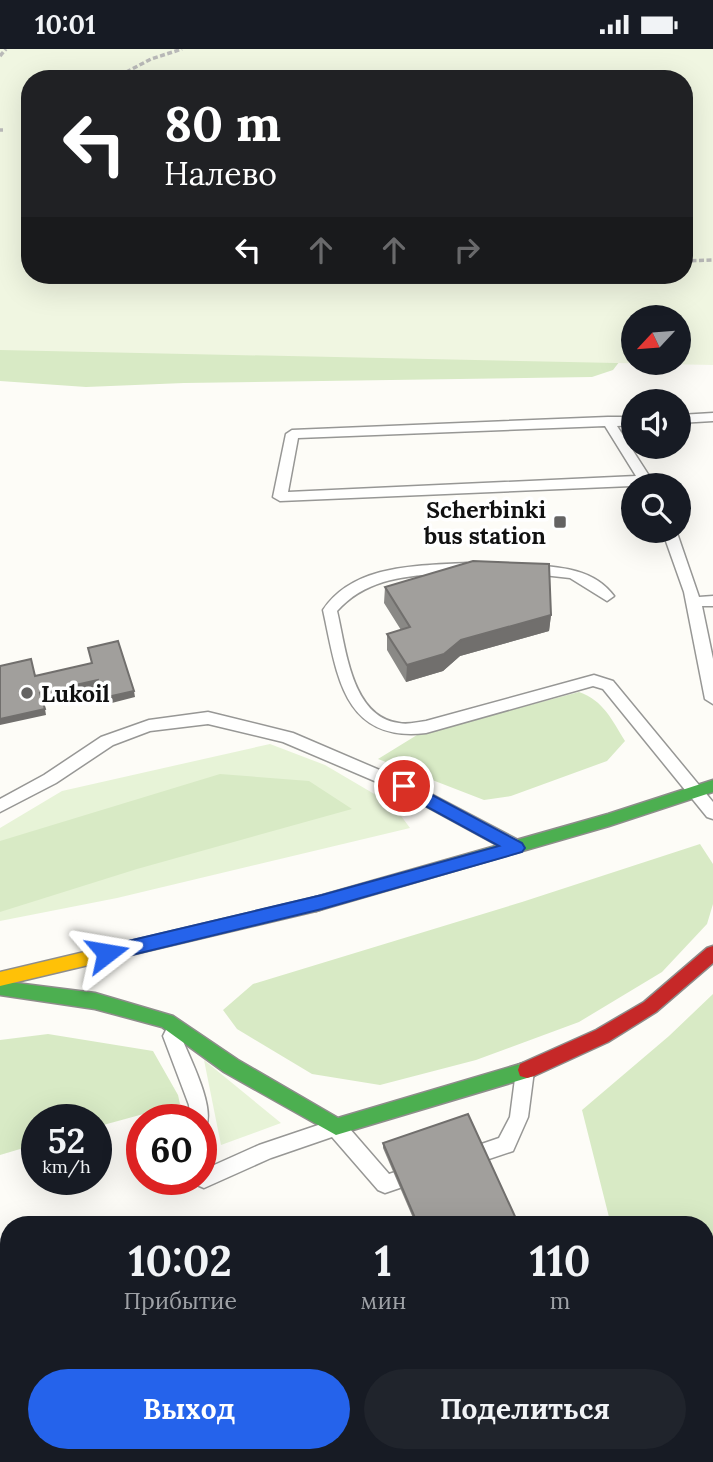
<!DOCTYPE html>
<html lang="ru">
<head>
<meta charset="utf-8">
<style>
	body { margin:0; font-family:Lora,serif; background:#20242c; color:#f1f3f6; height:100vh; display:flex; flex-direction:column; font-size:26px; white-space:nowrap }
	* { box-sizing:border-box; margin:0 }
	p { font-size:23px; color:#9ea1a6 }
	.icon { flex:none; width:38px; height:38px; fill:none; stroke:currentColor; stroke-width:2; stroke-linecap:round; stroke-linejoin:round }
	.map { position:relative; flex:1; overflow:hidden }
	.side { position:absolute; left:0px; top:1167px; width:714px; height:247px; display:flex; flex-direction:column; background:#171b24; border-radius:28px 28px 0 0; box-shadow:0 7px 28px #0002 }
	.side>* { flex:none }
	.top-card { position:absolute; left:21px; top:21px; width:672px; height:214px; border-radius:28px; box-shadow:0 7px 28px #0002; background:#202124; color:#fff; overflow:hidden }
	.needle { width:46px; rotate:244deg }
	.tools { position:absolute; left:621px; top:256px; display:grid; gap:14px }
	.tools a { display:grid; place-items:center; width:70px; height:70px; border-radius:50%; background:#171b24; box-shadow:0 7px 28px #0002; font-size:35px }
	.speed { position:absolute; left:21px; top:1055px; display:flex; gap:14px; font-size:35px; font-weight:700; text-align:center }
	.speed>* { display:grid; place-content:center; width:91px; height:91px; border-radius:50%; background:#171b24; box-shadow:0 7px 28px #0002; line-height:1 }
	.speed small { font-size:18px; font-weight:400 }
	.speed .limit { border:10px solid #d22; background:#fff; color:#111 }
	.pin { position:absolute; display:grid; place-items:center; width:60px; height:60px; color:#fff; margin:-30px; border:4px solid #fff; border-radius:50%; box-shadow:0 2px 7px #0007 }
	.me { position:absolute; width:77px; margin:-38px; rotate:76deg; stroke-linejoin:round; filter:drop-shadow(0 0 5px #0008) }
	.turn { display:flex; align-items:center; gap:24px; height:147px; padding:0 28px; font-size:32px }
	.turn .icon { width:91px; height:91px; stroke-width:2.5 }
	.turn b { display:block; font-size:49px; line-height:60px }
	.lanes { display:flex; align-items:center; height:66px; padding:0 28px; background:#0003; justify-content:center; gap:35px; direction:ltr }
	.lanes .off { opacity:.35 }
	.eta { display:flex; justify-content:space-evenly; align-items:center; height:119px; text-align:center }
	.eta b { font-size:42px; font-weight:800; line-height:49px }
	.primary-button { display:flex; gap:14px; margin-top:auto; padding:14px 28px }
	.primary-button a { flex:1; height:80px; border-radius:42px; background:#2563eb; color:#fff; font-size:28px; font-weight:800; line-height:80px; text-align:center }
	.primary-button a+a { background:#20242c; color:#f1f3f6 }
	.status { display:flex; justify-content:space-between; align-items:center; height:49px; padding:0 35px; background:#171b24; direction:ltr }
	.status svg { height:19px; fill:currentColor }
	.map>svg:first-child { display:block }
	.green { fill:#e7f3d7 }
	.forest { fill:#d8eac5 }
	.pitch { fill:#f0f6e1; fill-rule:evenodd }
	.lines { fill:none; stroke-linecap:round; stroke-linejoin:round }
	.lane-casing { stroke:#979795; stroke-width:3 }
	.fast-casing { stroke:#8e8d8b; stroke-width:3 }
	.slow-casing { stroke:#8e8d8b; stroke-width:3 }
	.jam-casing { stroke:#8e8d8b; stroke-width:3 }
	.path { stroke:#b9b9b8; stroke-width:3.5; stroke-dasharray:5 2.5; stroke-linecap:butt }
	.lane { fill:#fffffe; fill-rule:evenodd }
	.fast { fill:#4caf50; fill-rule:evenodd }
	.slow { fill:#ffc107; fill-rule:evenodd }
	.jam { fill:#c62828; fill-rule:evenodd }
	.wall { fill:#8a8986 }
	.shaded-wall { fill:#716f6d }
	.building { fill:#a19f9c; stroke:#716f6d; stroke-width:2 }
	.route { fill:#2563eb; stroke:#184099; stroke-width:2 }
	.poi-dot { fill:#646362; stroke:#fff; stroke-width:2.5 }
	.labels { text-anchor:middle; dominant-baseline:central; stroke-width:7; stroke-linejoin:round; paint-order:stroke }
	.poi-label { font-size:23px; font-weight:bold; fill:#111; stroke:#fff; text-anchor:end }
</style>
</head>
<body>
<div class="status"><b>10:01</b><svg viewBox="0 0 49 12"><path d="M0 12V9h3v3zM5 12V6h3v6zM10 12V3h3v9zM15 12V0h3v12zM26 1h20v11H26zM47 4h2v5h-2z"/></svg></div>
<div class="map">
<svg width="713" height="1413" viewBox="0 0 713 1413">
	<rect width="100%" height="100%" fill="#fdfcf7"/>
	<path class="green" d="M 270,695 L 325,716 L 393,756 L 410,779 L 117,849 L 0,872 L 0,779 L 62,742 Z
		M 204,1011 L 281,1074 L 221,1096 Z"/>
	<path class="forest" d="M 0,165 L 30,226 L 623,308 L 613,321 L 592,328 L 184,334 L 86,338 L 0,332 Z
		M 579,643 C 604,652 612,671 625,692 L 607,712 L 511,747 L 484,751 L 378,710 L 417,686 Z
		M 220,725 L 309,732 L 352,760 L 137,820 L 0,863 L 0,792 Z
		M 700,795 L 713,815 L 713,855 L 707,875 L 662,923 L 579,973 L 476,1011 L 380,1036 L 312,1025 L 237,980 L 223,961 L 253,935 L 522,853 Z
		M 713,945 L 713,1252 L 705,1248 L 705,1176 L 611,1176 L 582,1061 L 669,987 Z
		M 48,985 L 153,1002 L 178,1046 L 180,1055 L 96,1078 L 96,1071 L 37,1071 L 37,1095 L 0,1106 L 0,991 Z"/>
	<path class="pitch" d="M 0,0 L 713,0 L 713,316 L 0,301 ZM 30,30 L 684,30 L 684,226 L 30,226 ZM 634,268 L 679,268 L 679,313 L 634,313 Z"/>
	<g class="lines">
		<g class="lane-casing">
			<path id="lane" d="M 713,364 L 713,372 L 679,374 L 679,366 Z
				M 608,368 L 634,368 L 634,376 L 617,377 L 655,436 L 280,452 L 273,448 L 286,385 L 292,381 ZM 605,377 L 636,427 L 288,443 L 298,389 Z
				M 662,481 L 676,481 L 699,548 L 713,547 L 713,557 L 702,557 L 713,610 L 713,655 L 705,650 L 684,543 Z
				M 466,514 L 471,516 L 473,519 L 471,522 C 460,525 449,525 438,525 C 400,527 364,532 337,562 C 346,599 351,668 399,674 C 408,676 417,673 426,672 L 594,626 L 613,632 L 713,753 L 713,770 L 707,768 L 603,640 L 593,637 L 426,684 C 342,694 337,624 323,561 C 354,515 417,517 466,514 Z
				M 530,516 C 561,518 594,520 614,547 L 607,552 L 570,529 L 525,524 L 523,521 L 525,518 Z
				M 208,663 L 293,684 L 410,734 L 520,792 L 522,797 L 520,802 L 508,802 L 398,742 L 283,693 L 208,675 L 150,682 L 113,696 L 56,734 L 0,763 L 0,750 L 44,726 L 101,688 L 149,671 Z
				M 172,979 L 178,981 L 181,987 C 189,1008 215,1057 206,1077 L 201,1079 L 201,1071 L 190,1071 L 189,1056 L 163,987 L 166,981 Z
				M 525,1014 L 532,1016 L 534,1022 L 528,1068 L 513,1102 L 468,1117 L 461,1114 L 458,1108 L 461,1102 L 499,1089 L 510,1068 L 516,1022 L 518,1016 Z
				M 336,1070 L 343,1072 L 389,1125 L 416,1116 L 423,1119 L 426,1125 L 423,1131 L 385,1144 L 378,1141 L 332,1088 L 271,1109 L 204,1139 L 197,1136 L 195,1130 L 201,1130 L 201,1092 L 208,1095 L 212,1117 L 259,1096 Z"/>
		</g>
		<g class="fast-casing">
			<path id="fast" d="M 713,731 L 713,743 L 609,777 L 316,862 L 310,860 L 307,855 L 310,850 L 316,848 L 608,765 Z
				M 0,932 L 95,944 L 173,967 L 238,1011 L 338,1069 L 527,1013 L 534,1015 L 536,1021 L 534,1027 L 527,1029 L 336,1086 L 224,1023 L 162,978 L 95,960 L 0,946 Z"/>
		</g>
		<g class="slow-casing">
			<path id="slow" d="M 316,848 L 322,850 L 325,855 L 322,860 L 316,862 L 0,937 L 0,923 Z"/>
		</g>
		<g class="jam-casing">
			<path id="jam" d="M 713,897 L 713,914 L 656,963 L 608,993 L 534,1027 L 527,1029 L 520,1027 L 518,1021 L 520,1015 L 596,981 L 644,953 L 707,899 Z"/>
		</g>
		<path class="path" d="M 0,7 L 6,0
			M 113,30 L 151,10 L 182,0
			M 0,81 L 3,81
			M 684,212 L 713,211"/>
		<use href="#lane" class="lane"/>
		<use href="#fast" class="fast"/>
		<use href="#slow" class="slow"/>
		<use href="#jam" class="jam"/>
	</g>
	<path class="wall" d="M 385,538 L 551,566 L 549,582 L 460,607 L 443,622 L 406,633 L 387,601 L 387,585 L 401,581 L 384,554 Z
		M 383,1094 L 518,1174 L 522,1176 L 416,1176 L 383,1099 Z"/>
	<path class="shaded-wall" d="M 551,566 L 549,582 L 460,607 L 443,622 L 406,633 L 407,616 L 461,591 Z
		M 98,631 L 99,637 L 42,650 L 40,644 Z
		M 134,642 L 135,648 L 104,656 L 103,649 Z
		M 45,660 L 46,666 L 0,676 L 0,670 Z"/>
	<path class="building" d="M 473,512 L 549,515 L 551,566 L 461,591 L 444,605 L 407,616 L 387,585 L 410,578 L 385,538 Z
		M 118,592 L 134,642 L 103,649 L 98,631 L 40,644 L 45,660 L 0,670 L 0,617 L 31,610 L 35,627 L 92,614 L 88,599 Z
		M 468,1065 L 518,1174 L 512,1176 L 418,1176 L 383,1094 Z
		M 521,1173 L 522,1176 L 512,1176 Z"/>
	<path class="route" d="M 404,731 L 522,794 L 525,799 L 522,803 L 322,860 L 107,912 L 101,909 L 98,904 L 101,899 L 107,897 L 322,846 L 499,797 L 398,742 L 395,737 L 398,733 Z"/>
	<g class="poi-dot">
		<rect x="553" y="466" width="14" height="14" rx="3.5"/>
		<circle cx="27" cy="644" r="7"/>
	</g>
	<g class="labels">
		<g class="poi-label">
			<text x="546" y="460">Scherbinki<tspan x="546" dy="26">bus station</tspan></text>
			<text x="41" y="644" text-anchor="start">Lukoil</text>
		</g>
	</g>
</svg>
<div class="tools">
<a><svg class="needle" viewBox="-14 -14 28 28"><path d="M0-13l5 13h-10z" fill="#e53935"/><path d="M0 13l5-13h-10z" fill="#9ea1a6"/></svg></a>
<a><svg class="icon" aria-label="sound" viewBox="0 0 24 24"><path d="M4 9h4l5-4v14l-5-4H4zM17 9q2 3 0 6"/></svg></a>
<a><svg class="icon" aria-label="search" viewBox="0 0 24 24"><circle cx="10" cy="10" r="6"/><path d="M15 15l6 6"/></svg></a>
</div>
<div class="speed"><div>52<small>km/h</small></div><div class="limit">60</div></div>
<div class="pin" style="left:404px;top:737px;background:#d93025"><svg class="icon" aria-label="arrive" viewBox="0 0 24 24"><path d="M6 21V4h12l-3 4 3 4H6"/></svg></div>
<svg class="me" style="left:107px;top:904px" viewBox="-20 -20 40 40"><path d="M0-17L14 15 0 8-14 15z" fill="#2563eb" stroke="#fff" stroke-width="4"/></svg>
<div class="top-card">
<div class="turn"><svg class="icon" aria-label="left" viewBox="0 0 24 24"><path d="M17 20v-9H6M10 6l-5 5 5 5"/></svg><div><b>80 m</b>Налево</div></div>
<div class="lanes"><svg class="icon" aria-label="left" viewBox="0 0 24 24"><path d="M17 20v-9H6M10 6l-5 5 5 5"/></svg><svg class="icon off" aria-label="ahead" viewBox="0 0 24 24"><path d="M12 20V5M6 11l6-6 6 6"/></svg><svg class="icon off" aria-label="ahead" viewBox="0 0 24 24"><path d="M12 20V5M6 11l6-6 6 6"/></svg><svg class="icon off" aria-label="right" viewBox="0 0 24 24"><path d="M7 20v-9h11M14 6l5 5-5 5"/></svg></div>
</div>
<section class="side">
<div class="eta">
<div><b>10:02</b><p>Прибытие</p></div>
<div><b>1</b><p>мин</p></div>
<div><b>110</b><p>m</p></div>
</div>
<div class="primary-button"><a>Выход</a><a>Поделиться</a></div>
</section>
</div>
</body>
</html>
